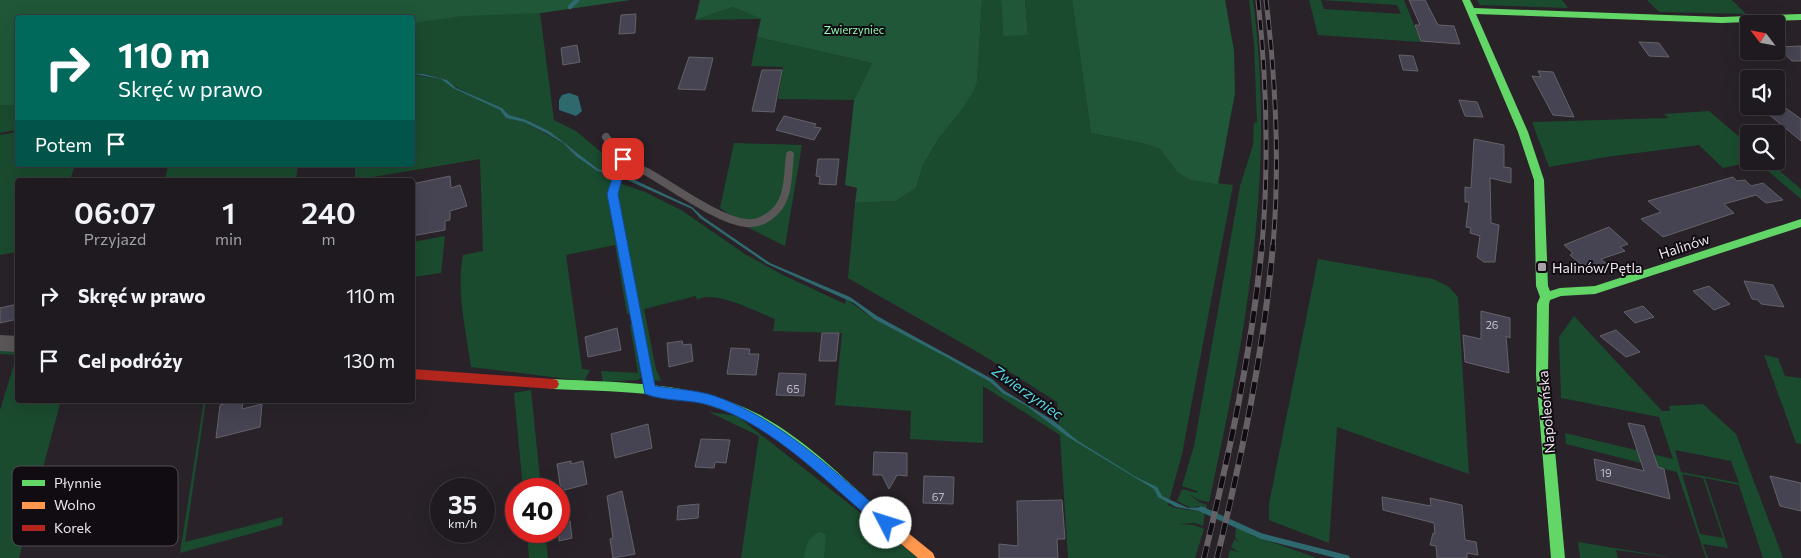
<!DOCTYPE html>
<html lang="pl">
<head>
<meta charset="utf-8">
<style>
	body { margin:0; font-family:Commissioner,sans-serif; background:#272328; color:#f1f3f6; height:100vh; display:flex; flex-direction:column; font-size:19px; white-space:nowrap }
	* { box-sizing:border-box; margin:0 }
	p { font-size:16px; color:#a1a1a4 }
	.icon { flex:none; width:28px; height:28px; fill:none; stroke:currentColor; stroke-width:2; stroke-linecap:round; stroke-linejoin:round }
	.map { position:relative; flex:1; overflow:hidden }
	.details { position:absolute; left:15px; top:178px; width:400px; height:225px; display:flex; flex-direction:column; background:#1f1a1f; border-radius:5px; box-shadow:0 5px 20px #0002,0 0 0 1px #3c383d }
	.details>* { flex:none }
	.hud { position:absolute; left:15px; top:15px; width:400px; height:152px; border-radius:5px; box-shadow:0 5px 20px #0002,0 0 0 1px #3c383d; background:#00695c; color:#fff; overflow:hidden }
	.needle { width:32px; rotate:302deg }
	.tools { position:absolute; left:1740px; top:15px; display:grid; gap:10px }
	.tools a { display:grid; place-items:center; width:45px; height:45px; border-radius:5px; background:#1f1a1f; box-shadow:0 5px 20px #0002,0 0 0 1px #3c383d; font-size:25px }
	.speed { position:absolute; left:430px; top:478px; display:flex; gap:10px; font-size:25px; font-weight:700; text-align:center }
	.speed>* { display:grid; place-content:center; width:65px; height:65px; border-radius:50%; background:#1f1a1f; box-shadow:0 5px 20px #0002,0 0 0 1px #3c383d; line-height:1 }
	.speed small { font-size:12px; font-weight:400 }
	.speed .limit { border:8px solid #d22; background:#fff; color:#111 }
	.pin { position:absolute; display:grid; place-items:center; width:42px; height:42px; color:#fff; margin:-21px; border-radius:10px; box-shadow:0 2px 8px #0006 }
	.me { position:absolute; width:55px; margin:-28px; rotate:310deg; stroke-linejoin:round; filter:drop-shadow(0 0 4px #0008) }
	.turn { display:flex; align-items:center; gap:18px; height:105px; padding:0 20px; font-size:22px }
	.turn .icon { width:65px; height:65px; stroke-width:2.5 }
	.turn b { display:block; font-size:35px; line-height:42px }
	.then { display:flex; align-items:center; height:48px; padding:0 20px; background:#0003; gap:10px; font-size:19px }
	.eta { display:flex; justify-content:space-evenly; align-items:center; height:85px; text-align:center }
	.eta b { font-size:30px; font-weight:600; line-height:35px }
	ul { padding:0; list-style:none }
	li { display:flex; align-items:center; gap:15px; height:65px; padding:0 20px }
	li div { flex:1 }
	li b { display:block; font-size:19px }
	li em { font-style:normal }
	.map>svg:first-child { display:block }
	.green { fill:#1a4b2f; fill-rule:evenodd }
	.forest { fill:#205738 }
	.water { fill:#2d696f }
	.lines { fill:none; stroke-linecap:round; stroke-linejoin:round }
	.stream-far1 { stroke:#2d696f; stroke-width:4.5 }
	.stream { stroke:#2d696f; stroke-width:5.5 }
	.building { fill:#464353; stroke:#646269 }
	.lane-far1 { stroke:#5b5758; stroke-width:8 }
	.lane { stroke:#5b5758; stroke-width:9 }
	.street { fill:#5b5758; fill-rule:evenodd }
	.fast { fill:#63d668; fill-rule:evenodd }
	.slow { fill:#ff974d; fill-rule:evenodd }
	.jam { fill:#b3261e; fill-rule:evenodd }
	.rail-far1-casing { stroke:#656164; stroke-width:5 }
	.rail-casing { stroke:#656164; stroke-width:6 }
	.rail-far1 { stroke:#110c11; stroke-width:3; stroke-dasharray:10; stroke-linecap:butt }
	.rail { stroke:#110c11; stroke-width:4.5; stroke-dasharray:12; stroke-linecap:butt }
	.route { fill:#1a73e8; stroke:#114b97 }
	.poi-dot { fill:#a8a0a8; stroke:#110c11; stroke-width:2 }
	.labels { text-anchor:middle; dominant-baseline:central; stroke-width:4; stroke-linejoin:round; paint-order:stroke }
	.far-park-label { font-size:11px; fill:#90ffb8; stroke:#110c11 }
	.number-label { font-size:11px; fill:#c3bcc6 }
	.street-label { font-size:14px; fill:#ede4ed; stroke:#110c11 }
	.poi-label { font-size:14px; fill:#ede4ed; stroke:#110c11; text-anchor:start }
	.water-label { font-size:15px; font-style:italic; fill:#57dae3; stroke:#110c11 }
	.key { fill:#110c11; stroke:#534d53; stroke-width:1 }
	.key-label { font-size:14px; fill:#ede4ed }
</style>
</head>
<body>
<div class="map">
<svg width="1801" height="558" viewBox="0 0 1801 558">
	<rect width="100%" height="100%" fill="#292329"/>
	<path class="green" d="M 0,0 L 630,0 L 540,13 L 554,120 L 576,131 L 601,152 L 619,159 L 621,165 L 617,173 L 598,169 L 549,131 L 524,119 L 509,115 L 502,108 L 456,88 L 447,80 L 424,74 L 413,74 L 412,18 L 18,18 Z
		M 982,0 L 1001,0 L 1003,35 L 1028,34 L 1025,0 L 1072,0 L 1091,133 L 1146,144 L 1160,149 L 1177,172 L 1190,180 L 1233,185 L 1182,454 L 1168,505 L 1175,508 L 1205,512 L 1203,526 L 1195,523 L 1178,524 L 1194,525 L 1204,529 L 1195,558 L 1068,558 L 1060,435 L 983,386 L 983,443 L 910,439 L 911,411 L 835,405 L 842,333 L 773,331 L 775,319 C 756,312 715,289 697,300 L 696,296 L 644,309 L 656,369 L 661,381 L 654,380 L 625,248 L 616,195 L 619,183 L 645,192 L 681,210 L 745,254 L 783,275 L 845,304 L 846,299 L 874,319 L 949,358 L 990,382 L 1000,392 L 1025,405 L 1059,430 L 1057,402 L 981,354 L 848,278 L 855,203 L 896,201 L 916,188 L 923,165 L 939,138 L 958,115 L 977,82 Z
		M 1249,0 L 1253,0 C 1276,173 1246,334 1209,502 L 1199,500 L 1189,494 L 1199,502 L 1207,505 L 1206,507 L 1199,506 L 1191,508 L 1177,501 L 1182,489 L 1197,493 L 1197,491 L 1182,486 L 1194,446 L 1240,186 L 1253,145 L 1254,122 L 1257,123 L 1254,44 Z
		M 1309,0 L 1404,0 L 1421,42 L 1318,35 ZM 1321,0 L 1397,5 L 1401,14 L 1324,9 Z
		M 1477,0 L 1562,0 L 1568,8 L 1480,5 Z
		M 1647,0 L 1732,0 L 1746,14 L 1659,12 Z
		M 733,7 L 761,19 L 695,20 Z
		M 757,37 L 872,63 L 854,100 L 778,99 L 783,67 L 751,66 Z
		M 413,75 L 441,79 L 500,110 L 506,118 L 524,122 L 563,143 L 577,157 L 597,171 L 616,175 L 610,200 L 631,313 L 627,314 L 615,245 L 566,255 L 582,369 L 590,370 L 584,381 L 471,367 C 466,330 456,291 463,255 L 483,251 L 480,159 L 355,180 L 355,165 L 412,165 Z
		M 12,104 L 17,105 L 17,130 L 0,133 L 0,105 Z
		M 1709,111 L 1749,145 L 1749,161 L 1755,161 L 1723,168 L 1699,145 L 1606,157 L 1549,167 L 1532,122 L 1668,118 L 1664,114 Z
		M 17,132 L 18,165 L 75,165 L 70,180 L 18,180 L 17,252 L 0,255 L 0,135 Z
		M 734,143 L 802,145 L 785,246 L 751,229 L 720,208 Z
		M 1756,161 L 1768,161 L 1801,189 L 1801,199 Z
		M 168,165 L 298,165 L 296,180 L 165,180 Z
		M 445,236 L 441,273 L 413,277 L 413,242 Z
		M 1318,259 L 1433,279 L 1449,287 L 1458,297 L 1469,474 L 1337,427 L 1329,543 L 1269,520 L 1269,504 Z
		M 1574,316 L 1662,411 L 1670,411 L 1669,406 L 1703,404 L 1736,434 L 1783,558 L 1763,558 L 1739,485 L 1705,478 L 1728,548 L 1703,544 L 1708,558 L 1706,558 L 1677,472 L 1566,444 L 1565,433 L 1673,459 L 1659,417 L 1561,398 L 1559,337 ZM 1675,450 L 1731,461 L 1739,483 L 1681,472 ZM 1682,474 L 1703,478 L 1723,538 L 1700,534 Z
		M 630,325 L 632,325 L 641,377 L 638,380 L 603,382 L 601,371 L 638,373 Z
		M 0,348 L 17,350 L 18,400 L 61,400 L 19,558 L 0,558 L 0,410 L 17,355 L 0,354 Z
		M 1764,355 L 1778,358 L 1785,376 L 1801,378 L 1801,444 L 1796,443 Z
		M 531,390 L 541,489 L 523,489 L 514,393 Z
		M 204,400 L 206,400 L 185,542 L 283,517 L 282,525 L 180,553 Z
		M 709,412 L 737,416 L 918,558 L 741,558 L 759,436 Z
		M 1236,527 L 1254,536 L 1317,558 L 1228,558 L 1230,550 L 1238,552 L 1231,547 L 1235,539 L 1240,543 L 1235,537 Z
		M 527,531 L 545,531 L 548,558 L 529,558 Z
		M 1578,542 L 1675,558 L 1616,550 L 1618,558 L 1580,558 Z"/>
	<path class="forest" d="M 0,0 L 630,0 L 540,13 L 462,16 L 413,23 L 412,18 L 18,18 L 17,105 L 0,105 Z
		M 700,0 L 982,0 L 977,82 L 973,92 L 958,115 L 939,138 L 923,165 L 916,188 L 896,201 L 855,203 L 857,188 L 845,185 L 854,100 L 872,63 L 757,37 L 761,19 L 733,7 L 695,20 Z
		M 1001,0 L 1025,0 L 1028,35 L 1003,36 Z
		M 1072,0 L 1225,0 L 1234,51 L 1235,93 L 1218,184 L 1190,180 L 1177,172 L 1160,149 L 1146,144 L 1091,133 Z
		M 821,532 L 826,535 L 824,558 L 804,558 C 806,545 808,536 821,532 Z"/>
	<path class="water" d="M 413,74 L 424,74 L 447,80 L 456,88 L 502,108 L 509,115 L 524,119 L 549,131 L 598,169 L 624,175 L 692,207 L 703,217 L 770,263 L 850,297 L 877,316 L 992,379 L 1005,391 L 1054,421 L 1078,441 L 1136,477 L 1157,487 L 1162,496 L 1188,508 L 1206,507 L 1205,512 L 1176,507 L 1158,497 L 1154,489 L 1068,437 L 1025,405 L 1002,393 L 990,382 L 948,358 L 874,319 L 854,303 L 767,264 L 700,218 L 692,209 L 616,175 L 597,171 L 577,157 L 563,143 L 546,133 L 524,122 L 506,118 L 500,110 L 453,88 L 441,79 Z
		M 569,93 L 578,96 L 582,111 L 576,116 L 559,110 L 559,100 L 562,95 Z"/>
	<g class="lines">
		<path class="stream-far1" d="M 570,7 L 577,0"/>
		<path class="stream" d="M 1201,509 L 1261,536 L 1347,558"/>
	</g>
	<path class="building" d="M 1409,0 L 1425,0 L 1438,25 L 1454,26 L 1460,44 L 1421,41 L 1415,25 L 1420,25 Z
		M 636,14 L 635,33 L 619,34 L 621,15 Z
		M 1639,42 L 1659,43 L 1669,57 L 1649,56 Z
		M 577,45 L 580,62 L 563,65 L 561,48 Z
		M 1801,46 L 1801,61 L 1792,61 L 1777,47 Z
		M 1399,55 L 1413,56 L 1418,71 L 1403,70 Z
		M 689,57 L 713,58 L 705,90 L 678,89 Z
		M 762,70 L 782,70 L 774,112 L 752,111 Z
		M 1538,71 L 1553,72 L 1574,117 L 1553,115 L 1532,76 L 1541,77 Z
		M 1459,100 L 1477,102 L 1483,117 L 1465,116 Z
		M 1780,104 L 1801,119 L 1801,141 L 1761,108 Z
		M 784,116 L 816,124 L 814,127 L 821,128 L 814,140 L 776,130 Z
		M 1474,139 L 1504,145 L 1504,167 L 1511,168 L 1511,183 L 1490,178 L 1491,223 L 1499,225 L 1495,262 L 1484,262 L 1477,257 L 1480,236 L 1470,233 L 1471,228 L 1466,227 L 1469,202 L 1465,202 L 1465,187 L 1471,188 Z
		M 818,159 L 839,159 L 836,185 L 819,184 L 820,177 L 816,176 Z
		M 450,176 L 451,188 L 460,185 L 467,206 L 450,211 L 450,220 L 445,221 L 445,230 L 412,236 L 412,184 Z
		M 1733,177 L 1737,181 L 1745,180 L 1751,186 L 1763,183 L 1783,200 L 1766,203 L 1756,195 L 1724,204 L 1734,213 L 1663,237 L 1641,219 L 1661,212 L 1648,201 Z
		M 1609,227 L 1628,244 L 1620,247 L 1625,251 L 1601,259 L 1608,265 L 1590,272 L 1570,255 L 1573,253 L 1564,245 Z
		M 1744,281 L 1773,285 L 1784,307 L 1761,304 L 1758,300 L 1752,299 Z
		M 1709,286 L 1730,304 L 1714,310 L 1693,291 Z
		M 18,304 L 18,319 L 0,323 L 0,308 Z
		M 1643,306 L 1654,317 L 1635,323 L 1624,312 Z
		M 1481,311 L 1510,318 L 1510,338 L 1506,336 L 1509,373 L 1465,362 L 1463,335 L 1481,339 Z
		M 617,328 L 621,350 L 588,357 L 585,337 Z
		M 1616,330 L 1640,352 L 1626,357 L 1600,336 Z
		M 822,333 L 839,333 L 836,361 L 819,361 Z
		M 682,341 L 683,345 L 691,344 L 693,361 L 669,367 L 667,343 Z
		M 731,348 L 750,349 L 749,354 L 759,354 L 756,375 L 727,374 Z
		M 779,373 L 806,374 L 804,396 L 776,395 Z
		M 241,400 L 243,400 L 242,409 L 262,404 L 260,427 L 216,438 L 220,405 Z
		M 1628,423 L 1644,426 L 1658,467 L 1664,469 L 1670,499 L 1597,480 L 1594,459 L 1644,471 Z
		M 648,424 L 652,448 L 615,458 L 611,434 Z
		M 701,439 L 730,440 L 726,463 L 715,462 L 714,468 L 695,467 Z
		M 874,452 L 907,453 L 907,476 L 897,475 L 889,489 L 882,475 L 873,475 Z
		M 571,461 L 571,464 L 583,461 L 587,484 L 561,491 L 557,464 Z
		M 924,476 L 954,477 L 953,504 L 923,503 Z
		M 1770,476 L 1801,483 L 1801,511 L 1780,506 Z
		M 622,491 L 635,554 L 613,558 L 610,539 L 613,538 L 607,496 Z
		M 1382,497 L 1431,506 L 1430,498 L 1462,505 L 1465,540 L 1476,542 L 1478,555 L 1467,553 L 1467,558 L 1437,558 L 1436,546 L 1430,545 L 1433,533 L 1435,534 L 1434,523 L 1383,510 Z
		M 1062,500 L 1065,539 L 1057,539 L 1058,558 L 999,558 L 999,544 L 1018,546 L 1017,501 Z
		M 699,504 L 698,518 L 677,520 L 678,506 Z
		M 570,521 L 572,538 L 559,541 L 559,524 Z"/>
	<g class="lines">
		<path class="lane-far1" d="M 606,137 L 625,164 L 613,187 L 612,194 L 622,246
			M 625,167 L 634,167 L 647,172 C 672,186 718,220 746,223 C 762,225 779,212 784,197 C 789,184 788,169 790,155"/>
		<path class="lane" d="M 622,245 L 649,390"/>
		<path class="street" d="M 0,335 L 18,336 L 18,352 L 0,351 Z"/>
		<path class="fast" d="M 1462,0 L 1470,0 L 1474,8 L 1722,17 L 1801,14 L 1801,20 L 1722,23 L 1476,14 L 1528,132 L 1544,180 L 1548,286 L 1550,291 L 1560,288 L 1595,286 L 1801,219 L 1801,227 L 1595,294 L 1561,296 L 1550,300 L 1549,304 L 1548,375 L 1565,558 L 1551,558 L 1536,375 L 1537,304 L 1540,297 L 1536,286 L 1534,180 L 1518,132 Z
			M 553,379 C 622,383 695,381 758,414 C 804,438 842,477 881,511 L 883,515 L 881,519 L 876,521 L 871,519 C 828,482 786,436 733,414 C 677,390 612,392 553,389 L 549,388 L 547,384 L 549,380 Z"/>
		<path class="slow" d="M 876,509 L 881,511 L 933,553 L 935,558 L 918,558 L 871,519 L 869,515 L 871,511 Z"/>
		<path class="jam" d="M 412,369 L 553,379 L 557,380 L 559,384 L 557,388 L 553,389 L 412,379 Z"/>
		<g class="rail-far1-casing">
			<path id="rail-far1" d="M 1258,0 C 1267,83 1269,163 1262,246
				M 1266,0 C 1276,82 1280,163 1273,246"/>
		</g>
		<g class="rail-casing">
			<path id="rail" d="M 1204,558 C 1229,455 1252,351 1262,245
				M 1217,558 C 1242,455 1264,351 1273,245"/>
		</g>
		<use href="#rail-far1" class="rail-far1"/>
		<use href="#rail" class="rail"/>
	</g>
	<path class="route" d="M 623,155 L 626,157 L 630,167 L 622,179 L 618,194 L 655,386 C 674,389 697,390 715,396 C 783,420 836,474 891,519 L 893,523 L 891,528 L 886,529 L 881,528 C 831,486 774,426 712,406 C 691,399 666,402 645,394 L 607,194 L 612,179 L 620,167 L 618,159 Z"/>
	<rect class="poi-dot" x="1537" y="262" width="10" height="10" rx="2.5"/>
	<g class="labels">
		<g class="far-park-label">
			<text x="854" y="29">Zwierzyniec</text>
		</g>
		<g class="number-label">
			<text x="1492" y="324">26</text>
			<text x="793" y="388">65</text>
			<text x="1606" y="472">19</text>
			<text x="938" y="496">67</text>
		</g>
		<g class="street-label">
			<text transform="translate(1684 246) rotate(-18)">Halinów</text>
			<text transform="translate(1546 412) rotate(-95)">Napoleońska</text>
		</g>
		<g class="poi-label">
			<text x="1552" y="267">Halinów/Pętla</text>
		</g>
		<g class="water-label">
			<text transform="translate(1028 392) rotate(35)">Zwierzyniec</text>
		</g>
	</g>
	<rect x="12" y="466" width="166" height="80" rx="8" class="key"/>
	<rect x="22" y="480" width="23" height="6" fill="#63d668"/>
	<rect x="22" y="502" width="23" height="7" fill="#ff974d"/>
	<rect x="22" y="525" width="23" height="6" fill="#b3261e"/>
	<g class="key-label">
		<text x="54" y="488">Płynnie</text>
		<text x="54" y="510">Wolno</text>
		<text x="54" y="533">Korek</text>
	</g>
</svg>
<div class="tools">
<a><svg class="needle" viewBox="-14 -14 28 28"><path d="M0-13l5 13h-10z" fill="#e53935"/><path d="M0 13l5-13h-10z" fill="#a1a1a4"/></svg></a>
<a><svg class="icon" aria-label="sound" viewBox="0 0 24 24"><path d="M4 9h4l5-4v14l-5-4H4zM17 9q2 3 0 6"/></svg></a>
<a><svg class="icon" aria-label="search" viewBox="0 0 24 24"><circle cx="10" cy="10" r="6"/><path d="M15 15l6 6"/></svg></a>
</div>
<div class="speed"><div>35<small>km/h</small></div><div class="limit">40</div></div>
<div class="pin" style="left:623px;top:159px;background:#d93025"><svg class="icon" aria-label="arrive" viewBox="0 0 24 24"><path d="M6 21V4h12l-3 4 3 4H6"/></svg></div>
<svg class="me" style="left:886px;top:523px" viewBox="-20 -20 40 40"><circle r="19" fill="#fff"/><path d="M0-13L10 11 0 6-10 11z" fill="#1a73e8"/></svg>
<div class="hud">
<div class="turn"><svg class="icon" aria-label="right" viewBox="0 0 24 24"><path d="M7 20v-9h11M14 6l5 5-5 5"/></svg><div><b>110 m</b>Skręć w prawo</div></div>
<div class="then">Potem<svg class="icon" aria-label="arrive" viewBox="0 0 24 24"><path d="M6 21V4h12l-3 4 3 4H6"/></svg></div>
</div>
<section class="details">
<div class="eta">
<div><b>06:07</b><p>Przyjazd</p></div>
<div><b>1</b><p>min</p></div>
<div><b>240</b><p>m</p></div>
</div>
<ul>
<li><svg class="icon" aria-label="right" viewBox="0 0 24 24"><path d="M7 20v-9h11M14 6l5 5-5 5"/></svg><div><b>Skręć w prawo</b></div><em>110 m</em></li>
<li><svg class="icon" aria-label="arrive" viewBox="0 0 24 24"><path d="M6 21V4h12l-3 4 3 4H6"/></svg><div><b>Cel podróży</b></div><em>130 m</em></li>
</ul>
</section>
</div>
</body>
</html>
